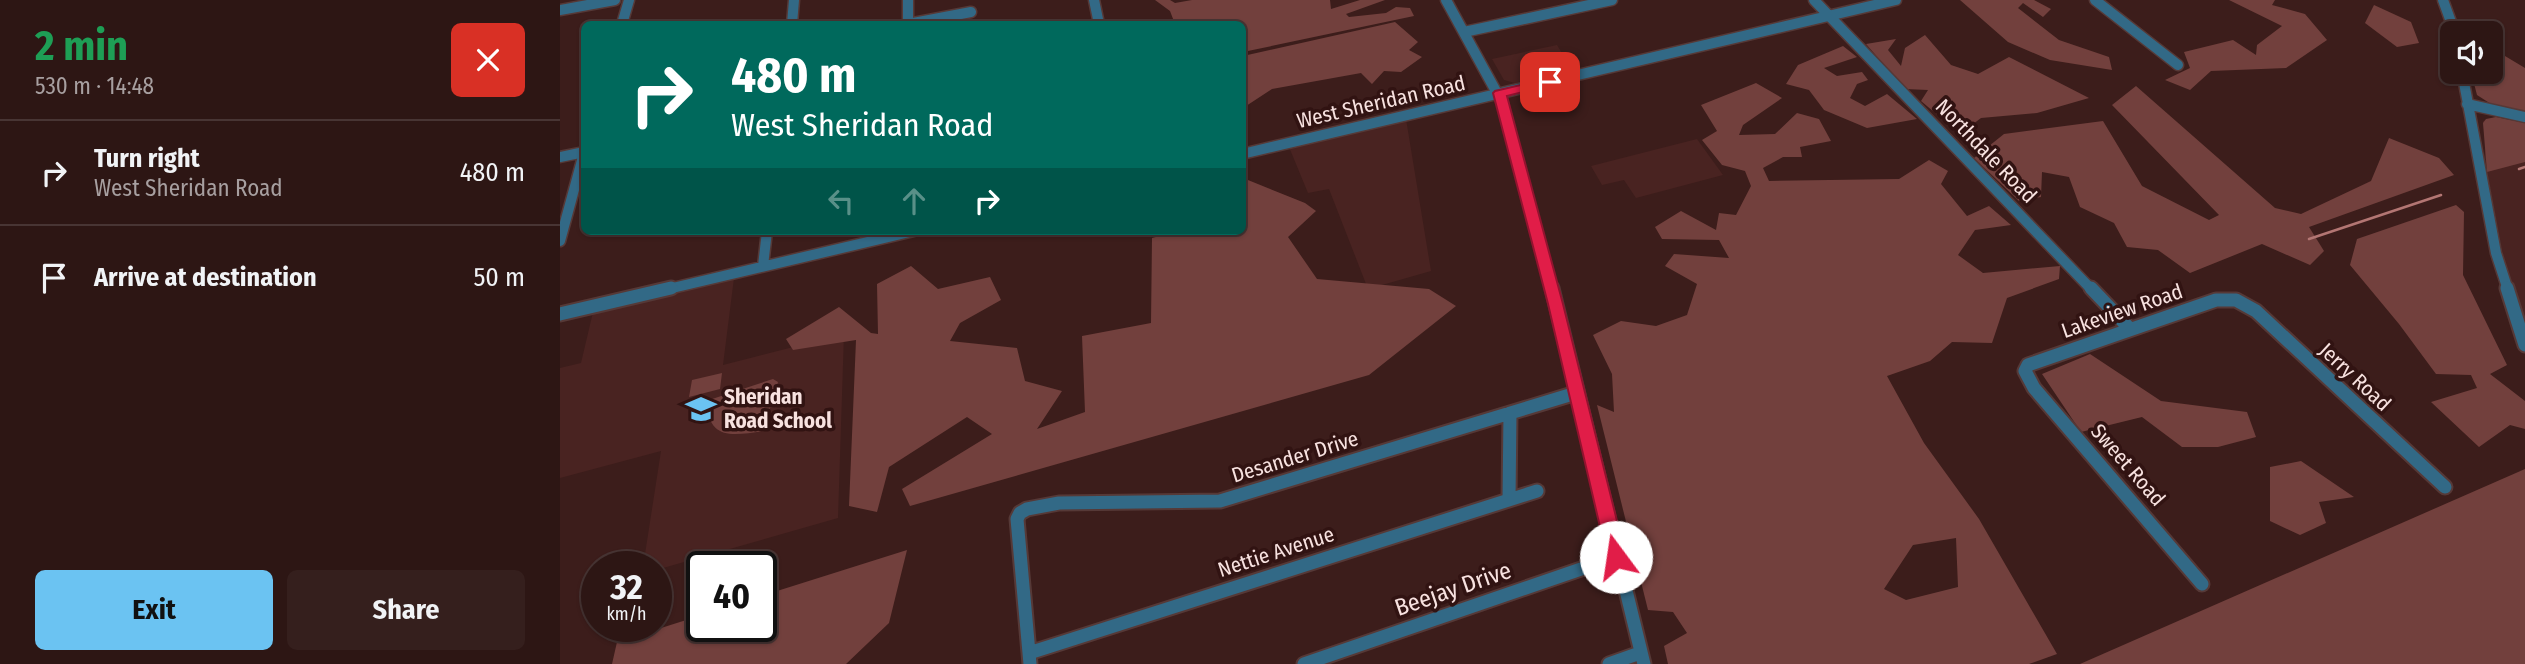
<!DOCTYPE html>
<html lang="en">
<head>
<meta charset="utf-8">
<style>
	body { margin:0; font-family:"Fira Sans Condensed",sans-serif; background:#351f1d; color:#f1f3f6; height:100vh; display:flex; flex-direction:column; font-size:26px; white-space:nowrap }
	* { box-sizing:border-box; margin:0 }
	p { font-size:23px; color:#a79fa0 }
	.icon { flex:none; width:38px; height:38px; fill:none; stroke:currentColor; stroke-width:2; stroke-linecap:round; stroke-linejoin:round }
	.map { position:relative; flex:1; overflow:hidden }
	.panel { display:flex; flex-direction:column; background:#2d1614; width:560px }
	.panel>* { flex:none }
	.banner { position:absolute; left:21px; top:21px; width:665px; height:214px; border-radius:10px; box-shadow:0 2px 5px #0004,0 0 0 2px #483534; background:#00695c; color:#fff; overflow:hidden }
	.tools { position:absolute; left:1880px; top:21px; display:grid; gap:14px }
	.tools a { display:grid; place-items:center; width:63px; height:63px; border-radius:10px; background:#2d1614; box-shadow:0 2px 5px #0004,0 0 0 2px #483534; font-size:35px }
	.speed { position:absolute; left:21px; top:551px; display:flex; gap:14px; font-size:35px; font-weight:700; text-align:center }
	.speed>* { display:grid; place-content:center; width:91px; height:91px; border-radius:50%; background:#2d1614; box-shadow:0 2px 5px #0004,0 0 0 2px #483534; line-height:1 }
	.speed small { font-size:18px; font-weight:400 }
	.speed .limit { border:4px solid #111; border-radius:10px; background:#fff; color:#111 }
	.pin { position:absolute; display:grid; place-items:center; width:60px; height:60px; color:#fff; margin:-30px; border-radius:14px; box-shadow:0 4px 10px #0006 }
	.me { position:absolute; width:77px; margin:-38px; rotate:346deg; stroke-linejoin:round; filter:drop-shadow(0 0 5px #0008) }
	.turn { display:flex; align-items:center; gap:24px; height:147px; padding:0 35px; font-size:32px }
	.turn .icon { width:91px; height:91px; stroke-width:2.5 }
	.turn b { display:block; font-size:49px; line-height:60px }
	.lanes { display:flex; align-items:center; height:66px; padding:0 35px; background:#0003; justify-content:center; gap:35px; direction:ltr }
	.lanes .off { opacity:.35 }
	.round { display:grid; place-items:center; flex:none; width:74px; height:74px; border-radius:10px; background:#351f1d }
	.summary { display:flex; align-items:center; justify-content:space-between; height:119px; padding:0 35px }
	h1 { font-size:42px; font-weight:700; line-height:52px; color:#1e9e55 }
	.cta { display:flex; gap:14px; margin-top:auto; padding:14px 35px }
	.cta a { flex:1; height:80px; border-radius:10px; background:#6bc3f2; color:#111; font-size:28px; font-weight:700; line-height:80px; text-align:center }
	.cta a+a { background:#351f1d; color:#f1f3f6 }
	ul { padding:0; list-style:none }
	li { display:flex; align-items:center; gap:21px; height:105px; padding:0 35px; border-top:2px solid #483534 }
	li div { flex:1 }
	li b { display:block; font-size:26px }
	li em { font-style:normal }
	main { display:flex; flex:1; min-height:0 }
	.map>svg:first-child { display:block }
	.built { fill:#492321 }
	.green { fill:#72403d; fill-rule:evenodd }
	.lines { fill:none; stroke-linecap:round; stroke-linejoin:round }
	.stream { stroke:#b37673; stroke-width:2.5 }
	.minor-far1-casing { stroke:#563937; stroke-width:13 }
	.minor-casing { stroke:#563937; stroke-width:17 }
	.minor-far1 { stroke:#326986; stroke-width:10 }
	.minor { stroke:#326986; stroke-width:13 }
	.route { fill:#e11d48; stroke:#92132f; stroke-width:2 }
	.labels { text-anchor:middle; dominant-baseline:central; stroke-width:7; stroke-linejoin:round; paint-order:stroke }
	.street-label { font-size:21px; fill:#f8e2e0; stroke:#311312 }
	.poi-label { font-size:21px; font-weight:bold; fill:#f8e2e0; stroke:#311312; text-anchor:start }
	.near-street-label { font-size:24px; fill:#f8e2e0; stroke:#311312 }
</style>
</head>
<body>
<main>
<section class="panel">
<div class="summary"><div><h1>2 min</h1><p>530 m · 14:48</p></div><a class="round" style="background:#d93025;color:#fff"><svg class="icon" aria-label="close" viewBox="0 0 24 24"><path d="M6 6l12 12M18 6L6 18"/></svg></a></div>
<ul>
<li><svg class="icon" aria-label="right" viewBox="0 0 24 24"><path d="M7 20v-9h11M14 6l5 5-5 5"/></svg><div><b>Turn right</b><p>West Sheridan Road</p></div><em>480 m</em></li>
<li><svg class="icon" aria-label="arrive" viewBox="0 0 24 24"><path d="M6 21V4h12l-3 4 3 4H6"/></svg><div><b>Arrive at destination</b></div><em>50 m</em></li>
</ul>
<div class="cta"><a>Exit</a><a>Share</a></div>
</section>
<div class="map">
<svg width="1965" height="664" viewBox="0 0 1965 664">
	<rect width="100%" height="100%" fill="#3c1d1b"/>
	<path class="built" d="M 997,45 L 1009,65 L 984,71 L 986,76 L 955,83 L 944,80 L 932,59 Z
		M 1936,117 L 1965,123 L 1965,333 L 1948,281 L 1924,157 L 1926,146 L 1923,121 Z
		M 846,119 L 871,271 L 808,289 L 769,189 L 748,193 L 729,147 Z
		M 1137,139 L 1163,175 L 1076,198 L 1064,180 L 1042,185 L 1031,166 Z
		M 174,278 L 163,365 L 284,334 L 278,518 L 96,570 L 96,567 L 83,567 L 101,451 L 0,478 L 0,368 L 21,363 L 33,312 Z"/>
	<path class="green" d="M 595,0 L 610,0 L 615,3 L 632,0 L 770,0 L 771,9 L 800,0 L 825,0 L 786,14 L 789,17 L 826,13 L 836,7 L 850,8 L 854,16 L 683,52 L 682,24 L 615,24 L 610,11 Z
		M 1400,0 L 1474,0 L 1491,9 L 1483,17 L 1463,3 L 1458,8 L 1499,40 L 1549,57 L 1552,70 L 1490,60 L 1448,42 Z
		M 1669,0 L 1715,0 L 1712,5 L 1745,14 L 1767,40 L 1726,68 L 1651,71 L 1630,90 L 1605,80 L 1630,68 L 1624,52 L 1673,40 L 1696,55 L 1697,45 L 1722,26 Z
		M 1814,5 L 1851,22 L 1859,43 L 1837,47 L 1805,23 Z
		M 835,22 L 858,42 L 849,50 L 862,57 L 841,72 L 824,71 L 812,84 L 801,73 L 712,89 L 683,108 L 683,56 Z
		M 1365,35 L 1391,65 L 1418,74 L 1449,57 L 1529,98 L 1477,113 L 1421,118 L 1400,134 L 1361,101 L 1368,90 L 1345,89 L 1306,44 L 1336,39 L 1328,50 L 1341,66 L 1345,48 Z
		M 1283,46 L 1297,57 L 1264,68 L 1277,76 L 1302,72 L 1308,80 L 1297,84 L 1290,98 L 1305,106 L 1327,94 L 1357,119 L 1307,128 L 1264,110 L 1249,90 L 1226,84 L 1238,65 Z
		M 1930,47 L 1965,68 L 1965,112 L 1931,104 L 1917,95 L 1911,72 L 1930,72 Z
		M 1196,83 L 1222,98 L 1183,125 L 1179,135 L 1215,134 L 1237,113 L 1259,119 L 1271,141 L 1240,147 L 1242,157 L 1223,157 L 1203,168 L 1209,181 L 1339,179 L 1369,160 L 1388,171 L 1381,184 L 1407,216 L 1429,206 L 1451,225 L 1415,230 L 1398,255 L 1423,273 L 1500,266 L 1499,279 L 1447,298 L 1432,343 L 1392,342 L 1370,361 L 1327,376 L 1364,443 L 1419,519 L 1497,654 L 1469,664 L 1108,664 L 1104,646 L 1127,633 L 1113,612 L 1088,610 L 1037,405 L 1054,412 L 1052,374 L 1033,335 L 1061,321 L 1096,326 L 1127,315 L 1137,284 L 1105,266 L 1114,254 L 1169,258 L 1159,240 L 1102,239 L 1095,227 L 1121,211 L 1156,230 L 1159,213 L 1176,215 L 1191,186 L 1185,171 L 1162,165 L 1142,140 L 1157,131 L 1141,105 ZM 1396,538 L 1398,587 L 1346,600 L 1324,589 L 1353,545 Z
		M 1576,86 L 1715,208 L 1741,214 L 1811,181 L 1829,138 L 1879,158 L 1894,175 L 1749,227 L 1764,251 L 1750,265 L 1702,244 L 1630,273 L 1598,250 L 1567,247 L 1554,223 L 1520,207 L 1509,177 L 1482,172 L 1481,197 L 1459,201 L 1414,158 L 1444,134 L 1543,121 L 1582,186 L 1649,220 L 1659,215 L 1552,105 Z
		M 1936,117 L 1965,123 L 1965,162 L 1927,172 L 1923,123 L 1926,119 Z
		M 683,178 L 745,203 L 756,211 L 728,237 L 757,279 L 869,289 L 896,306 L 809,375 L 350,506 L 342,489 L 432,434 L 407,417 L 329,467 L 317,512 L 289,506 L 296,340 L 233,350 L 226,339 L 279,307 L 311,333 L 318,334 L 317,284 L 351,266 L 378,289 L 430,277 L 441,300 L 400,323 L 390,341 L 457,348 L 465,381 L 502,391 L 477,429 L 525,412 L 522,336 L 591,323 L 592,238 L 618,231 L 682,231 Z
		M 1896,205 L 1904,212 L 1903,275 L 1947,365 L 1930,374 L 1965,401 L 1965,429 L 1950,425 L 1919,447 L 1871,402 L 1917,388 L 1911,375 L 1876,374 L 1839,324 L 1790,265 L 1797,239 Z
		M 1530,354 L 1601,401 L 1687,412 L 1696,437 L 1658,447 L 1622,447 L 1582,417 L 1521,432 L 1482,374 Z
		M 162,373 L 160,389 L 129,397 L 132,380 Z
		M 213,379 L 218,382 L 203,431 C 171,436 149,440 146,401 Z
		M 1741,461 L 1794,497 L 1759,502 L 1766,523 L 1740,535 L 1710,521 L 1710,467 Z
		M 1965,469 L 1965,664 L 1520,664 Z
		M 347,550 L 329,623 L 286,664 L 52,664 L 57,642 L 142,615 L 142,626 L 201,626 L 201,596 Z"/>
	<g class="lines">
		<path class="stream" d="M 1959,169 L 1965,167
			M 1749,239 L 1881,195"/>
		<g class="minor-far1-casing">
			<path id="minor-far1" d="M 348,0 L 348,24
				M 534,0 L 539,24
				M 886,0 L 943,104 L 992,290
				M 1254,0 L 1532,290
				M 1535,0 L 1618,65
				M 1883,0 L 1895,33
				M 0,10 L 55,0
				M 62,24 L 69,0
				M 232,24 L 234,0
				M 348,24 L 411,12
				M 904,32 L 1052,0
				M 1902,72 L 1936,253 L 1948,290
				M 1907,104 L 1965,117
				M 682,154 L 1336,0
				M 0,157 L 24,152
				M 0,241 L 24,153
				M 203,266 L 207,231
				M 104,290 L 354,231"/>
		</g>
		<g class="minor-casing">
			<path id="minor" d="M 992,288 L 1084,664
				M 1531,288 L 1570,329
				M 1947,288 L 1965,345
				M 0,314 L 111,288
				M 949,499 L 950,413
				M 1642,584 L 1474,388 L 1465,371 L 1468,365 L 1656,300 L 1676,300 L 1696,311 L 1885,487
				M 469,653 L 977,491
				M 470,664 L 457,519 L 460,513 L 467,509 L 499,503 L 660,501 L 1016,393
				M 744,664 L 1056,557
				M 1049,664 L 1080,653"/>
		</g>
		<use href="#minor-far1" class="minor-far1"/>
		<use href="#minor" class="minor"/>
	</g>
	<path class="route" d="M 990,78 L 995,79 L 995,84 L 947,96 L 1003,304 L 1066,557 L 1063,563 L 1056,565 L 1050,563 L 1047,557 L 988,304 L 933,93 L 935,91 Z"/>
	<defs>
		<g id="school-bare" transform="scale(2.415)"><path d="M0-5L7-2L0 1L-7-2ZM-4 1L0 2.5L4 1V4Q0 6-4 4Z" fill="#6bc3f2" stroke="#311312" stroke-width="2.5" paint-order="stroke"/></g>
	</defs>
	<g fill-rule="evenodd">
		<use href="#school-bare" x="141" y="409"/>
	</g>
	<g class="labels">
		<g class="street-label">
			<text transform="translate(821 102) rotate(-13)">West Sheridan Road</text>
			<text transform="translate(1426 151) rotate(46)">Northdale Road</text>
			<text transform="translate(1562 311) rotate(-19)">Lakeview Road</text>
			<text transform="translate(1795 377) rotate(43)">Jerry Road</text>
			<text transform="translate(735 457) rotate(-17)">Desander Drive</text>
			<text transform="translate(1568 465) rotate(49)">Sweet Road</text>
			<text transform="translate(716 552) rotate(-18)">Nettie Avenue</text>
		</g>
		<g class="poi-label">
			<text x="164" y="397">Sheridan<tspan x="164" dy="24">Road School</tspan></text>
		</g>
		<g class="near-street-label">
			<text transform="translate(893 589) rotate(-19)">Beejay Drive</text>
		</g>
	</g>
</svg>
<div class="tools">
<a><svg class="icon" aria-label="sound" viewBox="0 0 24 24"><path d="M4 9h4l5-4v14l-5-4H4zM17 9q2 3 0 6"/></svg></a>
</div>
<div class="speed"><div>32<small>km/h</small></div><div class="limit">40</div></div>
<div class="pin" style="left:990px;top:82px;background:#d93025"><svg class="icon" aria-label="arrive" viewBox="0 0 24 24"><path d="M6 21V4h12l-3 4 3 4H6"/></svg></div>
<svg class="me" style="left:1056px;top:557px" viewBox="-20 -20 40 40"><circle r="19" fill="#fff"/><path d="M0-13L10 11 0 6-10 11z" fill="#e11d48"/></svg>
<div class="banner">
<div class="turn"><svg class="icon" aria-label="right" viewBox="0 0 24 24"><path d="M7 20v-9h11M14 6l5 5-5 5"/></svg><div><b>480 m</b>West Sheridan Road</div></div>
<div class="lanes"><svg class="icon off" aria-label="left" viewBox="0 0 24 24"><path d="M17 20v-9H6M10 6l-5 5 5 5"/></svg><svg class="icon off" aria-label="ahead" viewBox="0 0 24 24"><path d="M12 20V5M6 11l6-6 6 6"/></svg><svg class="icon" aria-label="right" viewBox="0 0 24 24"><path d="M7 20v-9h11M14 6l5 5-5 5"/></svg></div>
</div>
</div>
</main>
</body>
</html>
